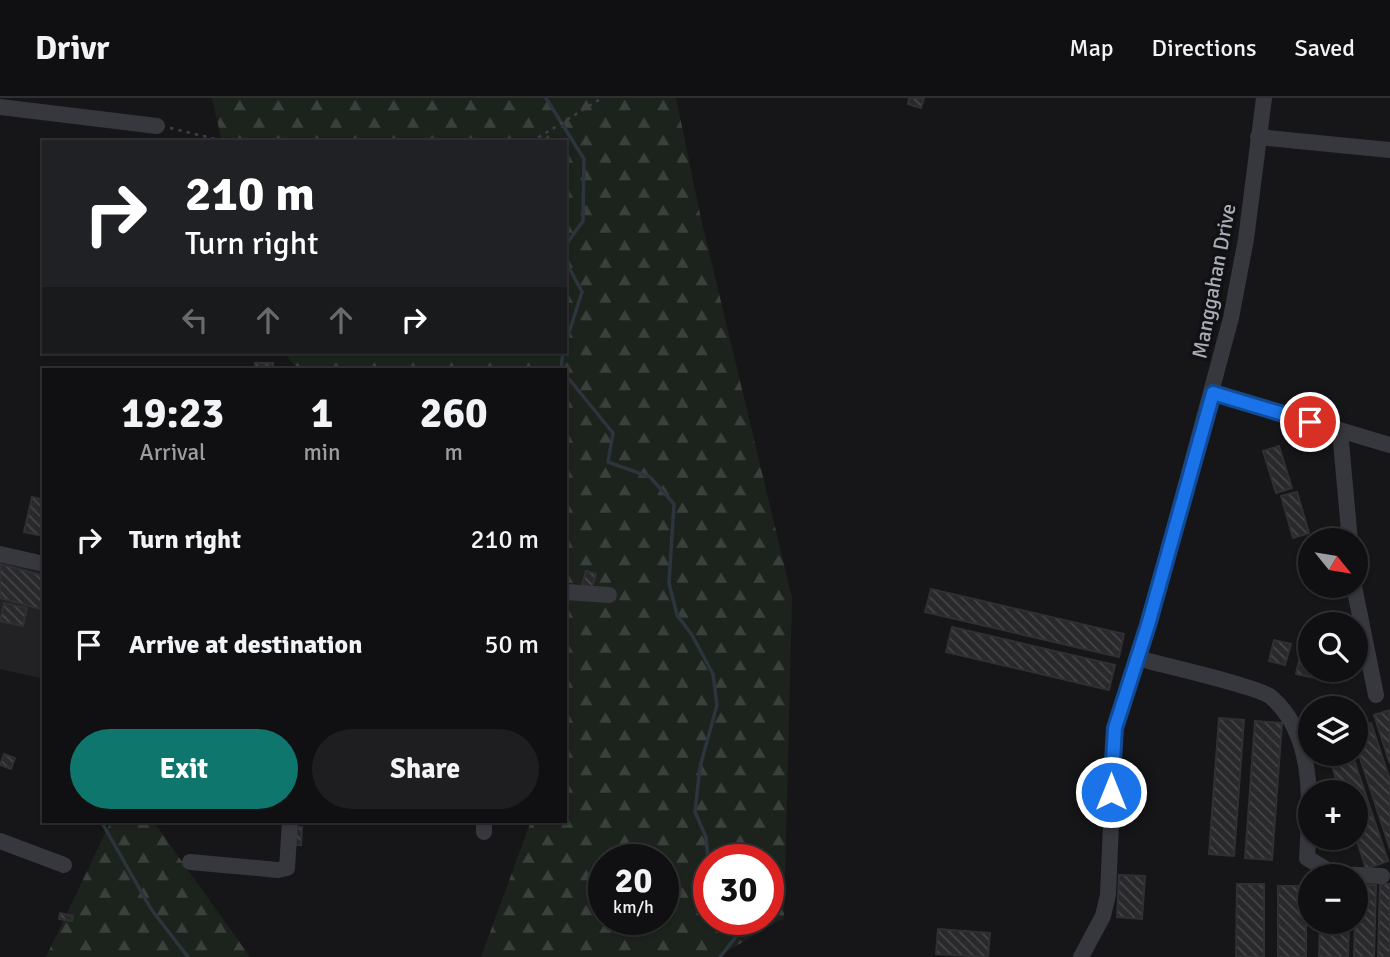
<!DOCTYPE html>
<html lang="en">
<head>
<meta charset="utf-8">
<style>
	body { margin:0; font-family:Signika,sans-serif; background:#1e1e20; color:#f1f3f6; height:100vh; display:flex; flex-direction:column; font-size:26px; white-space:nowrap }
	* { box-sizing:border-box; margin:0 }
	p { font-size:23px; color:#9c9d9f }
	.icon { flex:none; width:38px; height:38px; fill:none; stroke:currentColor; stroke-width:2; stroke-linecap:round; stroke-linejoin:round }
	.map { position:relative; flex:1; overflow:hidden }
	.side { position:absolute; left:42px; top:270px; width:525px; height:455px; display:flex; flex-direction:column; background:#101012; border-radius:0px; box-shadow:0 2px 5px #0004,0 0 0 2px #303032 }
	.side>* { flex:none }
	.banner { position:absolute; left:42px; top:42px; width:525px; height:214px; border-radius:0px; box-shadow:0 2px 5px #0004,0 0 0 2px #303032; background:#202124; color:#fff; overflow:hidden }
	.needle { width:46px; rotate:120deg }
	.controls { position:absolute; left:1298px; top:430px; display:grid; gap:14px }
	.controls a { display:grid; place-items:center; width:70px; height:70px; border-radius:50%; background:#101012; box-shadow:0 2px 5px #0004,0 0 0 2px #303032; font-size:35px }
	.speed { position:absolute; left:588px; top:746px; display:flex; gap:14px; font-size:35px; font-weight:700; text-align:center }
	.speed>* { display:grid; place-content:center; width:91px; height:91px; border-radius:50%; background:#101012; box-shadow:0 2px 5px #0004,0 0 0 2px #303032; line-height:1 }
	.speed small { font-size:18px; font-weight:400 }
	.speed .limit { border:10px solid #d22; background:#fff; color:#111 }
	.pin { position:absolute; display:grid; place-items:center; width:60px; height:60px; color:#fff; margin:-30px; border:4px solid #fff; border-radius:50%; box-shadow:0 2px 7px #0007 }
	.me { position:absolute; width:77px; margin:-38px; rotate:0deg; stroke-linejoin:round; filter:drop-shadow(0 0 5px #0008) }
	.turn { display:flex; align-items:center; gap:24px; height:147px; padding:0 28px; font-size:32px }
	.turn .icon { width:91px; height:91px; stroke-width:2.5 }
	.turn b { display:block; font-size:49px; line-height:60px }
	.lanes { display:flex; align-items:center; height:66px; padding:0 28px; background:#0003; justify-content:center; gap:35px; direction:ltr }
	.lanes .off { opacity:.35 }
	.eta { display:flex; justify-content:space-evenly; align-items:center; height:119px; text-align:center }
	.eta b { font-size:42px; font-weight:700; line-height:49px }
	.cta { display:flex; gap:14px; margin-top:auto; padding:14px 28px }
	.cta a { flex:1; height:80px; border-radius:42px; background:#0f766e; color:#fff; font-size:28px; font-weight:700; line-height:80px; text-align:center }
	.cta a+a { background:#1e1e20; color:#f1f3f6 }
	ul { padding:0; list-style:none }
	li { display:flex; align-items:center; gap:21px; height:105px; padding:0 28px }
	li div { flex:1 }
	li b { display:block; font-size:26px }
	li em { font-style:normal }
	header { display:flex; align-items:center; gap:42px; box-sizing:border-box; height:98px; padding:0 35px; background:#101012; border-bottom:2px solid #303032 }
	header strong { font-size:33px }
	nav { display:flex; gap:38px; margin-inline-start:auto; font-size:24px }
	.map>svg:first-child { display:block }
	.built { fill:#222225 }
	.forest { fill:url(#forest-firs); fill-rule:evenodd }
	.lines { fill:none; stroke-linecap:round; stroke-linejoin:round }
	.stream { stroke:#2c353c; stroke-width:3.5 }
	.building { fill:url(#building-back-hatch); stroke:#303034; stroke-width:2 }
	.path { stroke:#3d3f44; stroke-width:2.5; stroke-dasharray:3.5 5; stroke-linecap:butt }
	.minor { stroke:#37383d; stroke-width:16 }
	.route-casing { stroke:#114b97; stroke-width:18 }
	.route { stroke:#1a73e8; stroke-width:12 }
	.labels { text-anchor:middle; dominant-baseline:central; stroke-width:7; stroke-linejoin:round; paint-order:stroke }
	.street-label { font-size:21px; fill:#a8adb8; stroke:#111113 }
</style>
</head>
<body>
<header>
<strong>Drivr</strong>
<nav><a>Map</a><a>Directions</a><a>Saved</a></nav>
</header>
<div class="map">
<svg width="1390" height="859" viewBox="0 0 1390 859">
	<defs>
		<pattern id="forest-firs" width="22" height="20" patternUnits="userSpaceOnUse" patternTransform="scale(1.75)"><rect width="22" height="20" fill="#1c231d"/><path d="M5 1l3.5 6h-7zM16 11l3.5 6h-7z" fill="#3a403c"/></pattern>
		<pattern id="building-back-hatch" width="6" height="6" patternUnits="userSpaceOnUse" patternTransform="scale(1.75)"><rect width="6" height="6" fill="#29292c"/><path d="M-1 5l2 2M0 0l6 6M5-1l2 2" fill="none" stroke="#454548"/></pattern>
	</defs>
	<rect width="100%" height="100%" fill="#161618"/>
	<path class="built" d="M 0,463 L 44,475 L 44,581 L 0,571 Z"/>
	<path class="forest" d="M 212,0 L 676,0 L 700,116 L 792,500 L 784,820 L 717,859 L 481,859 L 531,723 L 565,723 L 565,271 L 297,271 L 284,254 L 565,254 L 565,44 L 222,44 ZM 604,761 L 663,761 L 663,821 L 604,821 ZM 709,761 L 768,761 L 768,821 L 709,821 Z
		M 111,723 L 153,723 L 250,859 L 46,859 Z"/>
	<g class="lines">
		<path class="stream" d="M 546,0 L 584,61 L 583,123 L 565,148
			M 565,162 L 582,194 L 565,247
			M 561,271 L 563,254
			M 565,276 L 613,335 L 608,364 L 650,379 L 674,406 L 669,485 L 677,517 L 692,537 L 713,576 L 717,607 L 700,669 L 695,714 L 706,739 L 709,774
			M 101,723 L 151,811 L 188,859
			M 720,859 L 750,821"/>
	</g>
	<path class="building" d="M 909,0 L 924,0 L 921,10 L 908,6 Z
		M 255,265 L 273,265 L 273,271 L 255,271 Z
		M 1279,348 L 1292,390 L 1276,395 L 1263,353 Z
		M 1297,394 L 1309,435 L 1293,440 L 1281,398 Z
		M 32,399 L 44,402 L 43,438 L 24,434 Z
		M 0,466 L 44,478 L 44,512 L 0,500 Z
		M 586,473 L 596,476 L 592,490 L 582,487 Z
		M 931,491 L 1124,536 L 1119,559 L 925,514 Z
		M 4,505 L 27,510 L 23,528 L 0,523 Z
		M 1346,518 L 1347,527 L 1329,527 L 1329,521 Z
		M 952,529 L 1115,567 L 1109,592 L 946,554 Z
		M 1304,541 L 1311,542 L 1311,572 L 1318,572 L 1316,580 L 1296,576 Z
		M 1274,542 L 1291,546 L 1285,567 L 1269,563 Z
		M 1308,611 L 1311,612 L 1311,633 L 1302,631 Z
		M 1390,612 L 1390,666 L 1374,617 Z
		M 1219,620 L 1244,622 L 1234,758 L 1209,756 Z
		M 1255,623 L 1282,625 L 1272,762 L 1245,760 Z
		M 1371,625 L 1390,682 L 1390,751 L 1356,648 L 1356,630 Z
		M 4,656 L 15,660 L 11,671 L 0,667 Z
		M 1328,656 L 1352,656 L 1388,763 L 1366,771 L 1356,740 L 1356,695 L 1341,695 Z
		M 292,729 L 302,729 L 301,747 L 292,747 Z
		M 1119,777 L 1145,778 L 1142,821 L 1117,819 Z
		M 1237,786 L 1264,786 L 1264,859 L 1236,859 Z
		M 1380,786 L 1390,786 L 1390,859 L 1378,859 Z
		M 1356,787 L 1376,787 L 1374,859 L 1354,859 Z
		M 1278,788 L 1306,788 L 1306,859 L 1278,859 Z
		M 60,815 L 73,818 L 72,823 L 59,821 Z
		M 1320,824 L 1349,824 L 1348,859 L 1319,859 Z
		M 938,831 L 990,835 L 988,859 L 936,856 Z"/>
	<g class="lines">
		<path class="path" d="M 170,30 L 228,44
			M 531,44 L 602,0"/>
		<path class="minor" d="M 0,9 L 157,28
			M 1258,39 L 1390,52
			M 1213,294 L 1390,347
			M 1340,333 L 1350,443
			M 0,456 L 44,466
			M 1354,488 L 1376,597
			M 565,494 L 609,497
			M 1137,560 C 1161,567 1257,588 1271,599 C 1316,637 1310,708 1307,760 L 1334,776 L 1382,778
			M 484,723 L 484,734
			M 0,743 L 64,767
			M 190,764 L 278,772 L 287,770 L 290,723
			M 1081,859 L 1103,818 L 1108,797 L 1115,630 L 1148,527 L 1231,220 L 1246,141 L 1264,0"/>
	</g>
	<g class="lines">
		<g class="route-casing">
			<path id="route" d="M 1111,694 L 1115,630 L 1148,527 L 1213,295 L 1310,324"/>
		</g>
		<use href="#route" class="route"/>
	</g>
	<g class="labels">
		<g class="street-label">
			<text transform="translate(1214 183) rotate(-79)">Manggahan Drive</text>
		</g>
	</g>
</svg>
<div class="controls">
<a><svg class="needle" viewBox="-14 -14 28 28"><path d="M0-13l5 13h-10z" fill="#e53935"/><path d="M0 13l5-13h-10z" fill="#9c9d9f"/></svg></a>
<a><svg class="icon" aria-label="search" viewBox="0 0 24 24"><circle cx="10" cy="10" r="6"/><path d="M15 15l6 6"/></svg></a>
<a><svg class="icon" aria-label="layers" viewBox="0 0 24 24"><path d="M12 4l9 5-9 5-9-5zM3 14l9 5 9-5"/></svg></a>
<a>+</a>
<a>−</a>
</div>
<div class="speed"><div>20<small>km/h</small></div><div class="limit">30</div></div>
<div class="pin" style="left:1310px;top:324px;background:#d93025"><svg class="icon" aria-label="arrive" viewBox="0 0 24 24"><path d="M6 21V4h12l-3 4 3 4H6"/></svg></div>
<svg class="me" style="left:1111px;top:694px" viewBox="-20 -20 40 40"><circle r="17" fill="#1a73e8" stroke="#fff" stroke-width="3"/><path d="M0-11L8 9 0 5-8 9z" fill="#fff"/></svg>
<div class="banner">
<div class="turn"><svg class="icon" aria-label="right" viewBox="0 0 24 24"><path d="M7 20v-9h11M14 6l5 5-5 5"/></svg><div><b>210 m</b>Turn right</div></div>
<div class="lanes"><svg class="icon off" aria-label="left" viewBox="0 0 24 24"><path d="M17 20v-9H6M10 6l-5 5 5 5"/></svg><svg class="icon off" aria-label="ahead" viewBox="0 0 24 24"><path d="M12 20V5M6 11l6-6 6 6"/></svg><svg class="icon off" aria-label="ahead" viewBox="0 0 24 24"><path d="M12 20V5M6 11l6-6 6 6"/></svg><svg class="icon" aria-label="right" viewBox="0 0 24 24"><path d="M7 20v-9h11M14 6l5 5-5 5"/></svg></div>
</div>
<section class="side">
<div class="eta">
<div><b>19:23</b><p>Arrival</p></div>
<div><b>1</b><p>min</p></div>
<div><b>260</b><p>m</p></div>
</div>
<ul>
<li><svg class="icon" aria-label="right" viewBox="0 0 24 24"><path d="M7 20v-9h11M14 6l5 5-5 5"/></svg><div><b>Turn right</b></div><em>210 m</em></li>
<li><svg class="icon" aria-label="arrive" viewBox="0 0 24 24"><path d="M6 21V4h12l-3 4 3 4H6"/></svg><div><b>Arrive at destination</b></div><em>50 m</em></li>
</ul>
<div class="cta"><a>Exit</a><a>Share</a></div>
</section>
</div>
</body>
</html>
